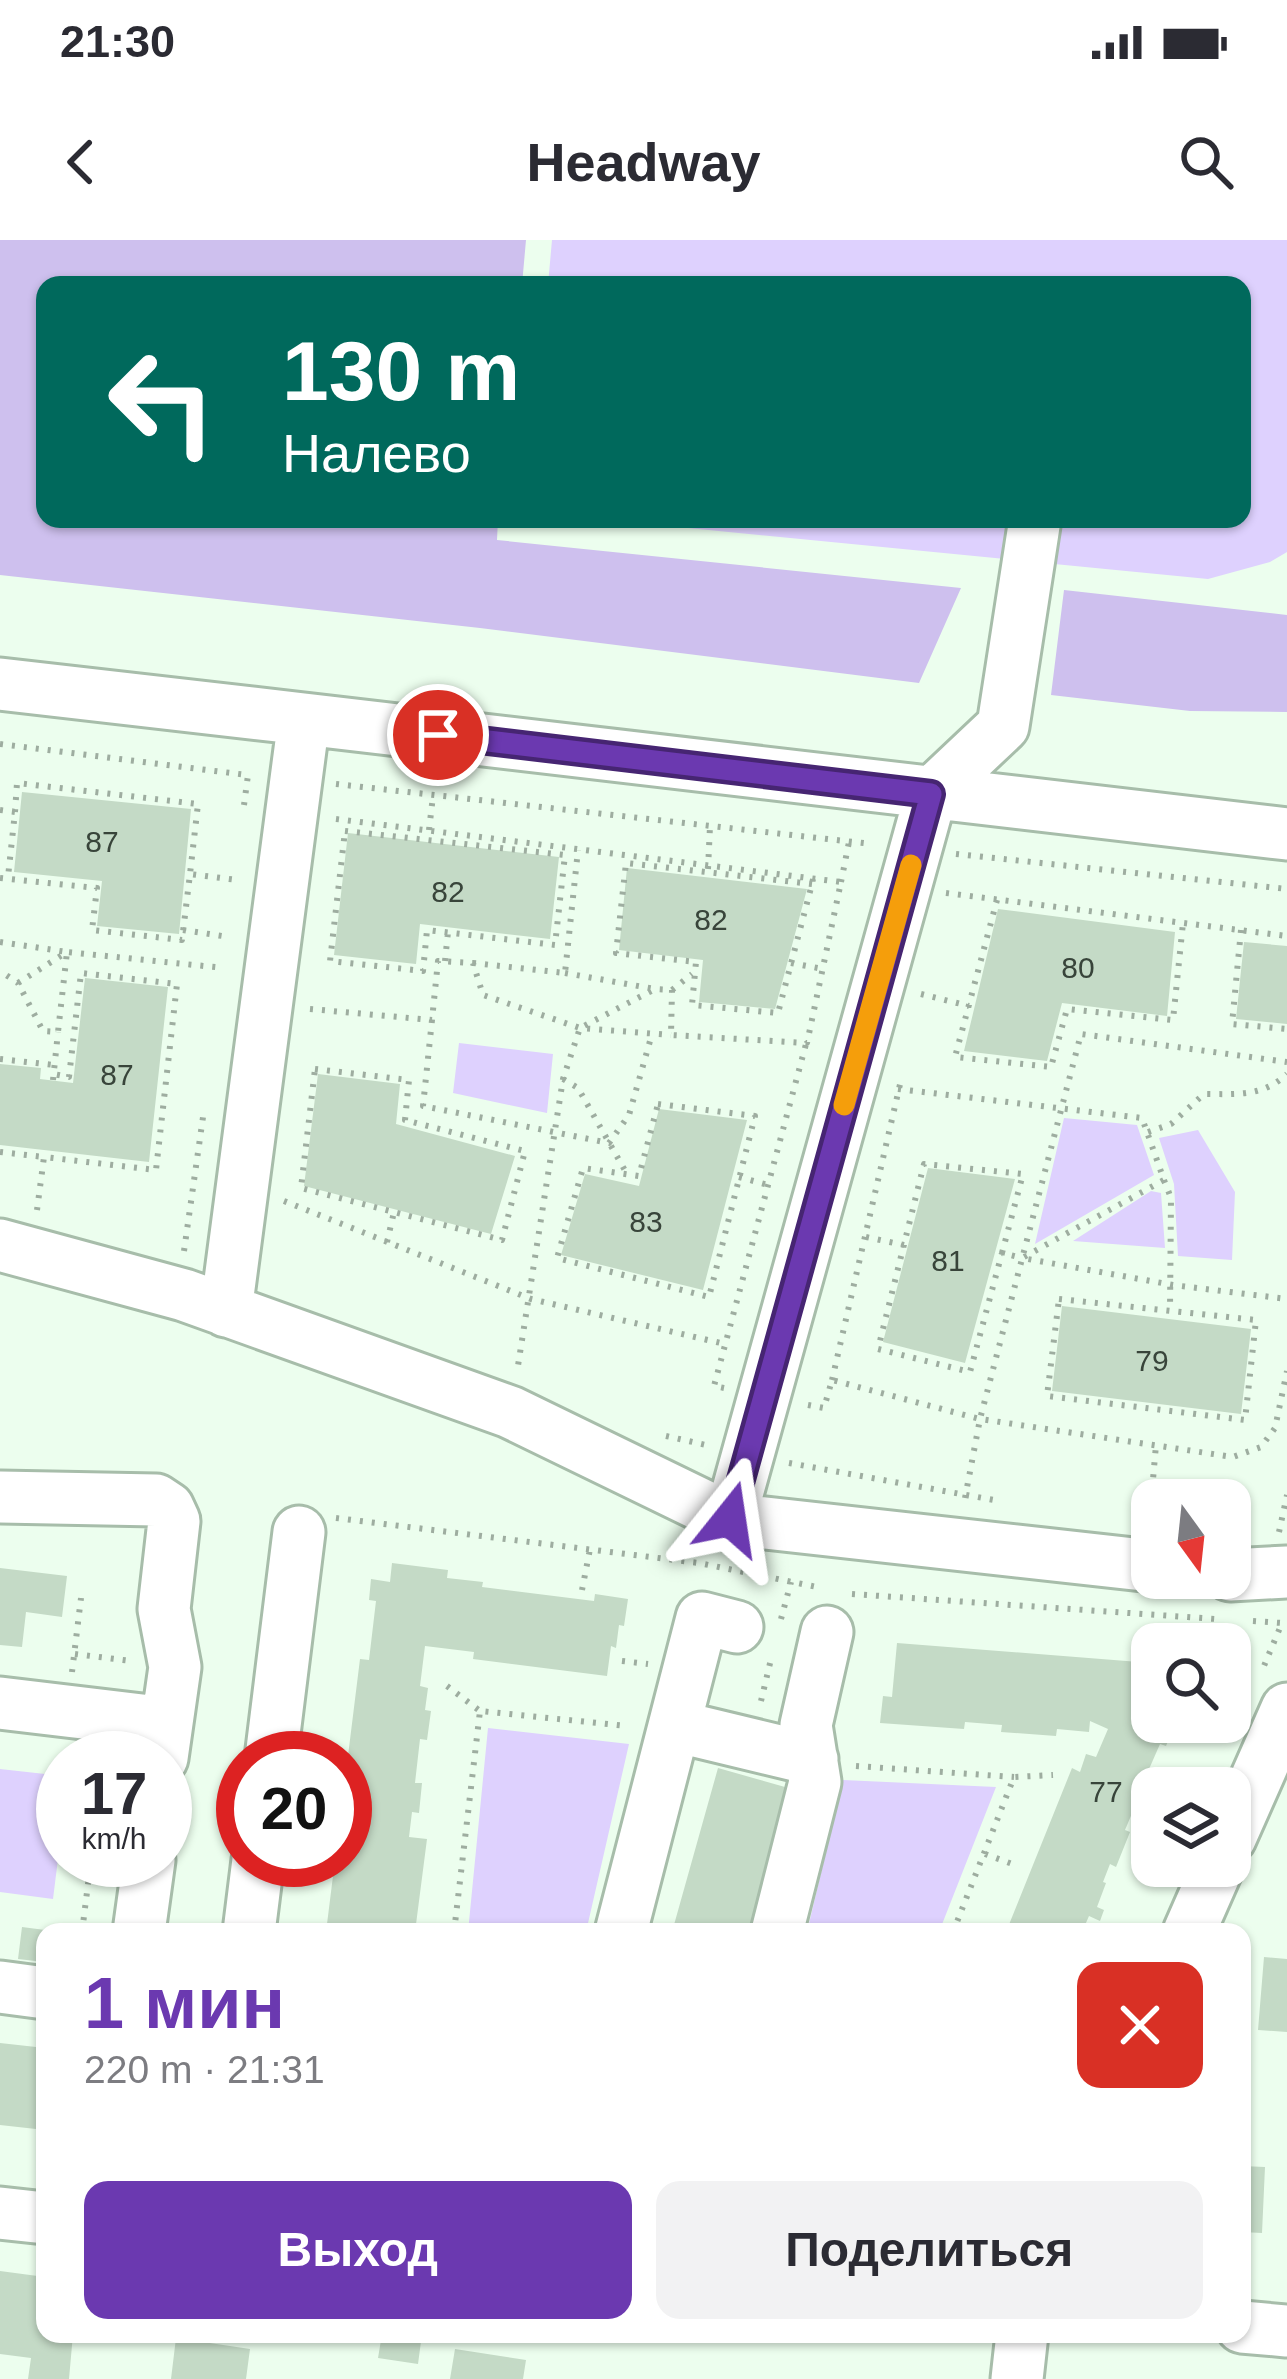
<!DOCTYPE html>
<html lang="ru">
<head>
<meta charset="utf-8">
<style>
	body { margin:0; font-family:Arial,sans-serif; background:#f2f2f3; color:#2b2b33; height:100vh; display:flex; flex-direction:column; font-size:45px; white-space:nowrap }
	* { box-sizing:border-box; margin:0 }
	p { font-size:39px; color:#7c7c81 }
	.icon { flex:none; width:66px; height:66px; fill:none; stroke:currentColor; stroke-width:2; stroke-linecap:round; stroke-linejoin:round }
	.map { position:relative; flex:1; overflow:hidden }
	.panel { position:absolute; left:36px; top:1683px; width:1215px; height:420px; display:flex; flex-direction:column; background:#fff; border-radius:24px; box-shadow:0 3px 9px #0004 }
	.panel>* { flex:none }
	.banner { position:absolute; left:36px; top:36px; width:1215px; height:252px; border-radius:24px; box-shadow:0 3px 9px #0004; background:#00695c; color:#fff; overflow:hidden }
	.needle { width:78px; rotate:165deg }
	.buttons { position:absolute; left:1131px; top:1239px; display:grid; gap:24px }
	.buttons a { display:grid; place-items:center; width:120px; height:120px; border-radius:24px; background:#fff; box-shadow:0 3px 9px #0004; font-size:60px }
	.speed { position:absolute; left:36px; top:1491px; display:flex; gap:24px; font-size:60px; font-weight:700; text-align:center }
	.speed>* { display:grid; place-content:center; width:156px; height:156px; border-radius:50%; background:#fff; box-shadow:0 3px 9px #0004; line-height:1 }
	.speed small { font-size:30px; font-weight:400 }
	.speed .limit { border:18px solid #d22; background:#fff; color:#111 }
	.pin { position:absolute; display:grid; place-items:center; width:102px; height:102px; color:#fff; margin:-51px; border:6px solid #fff; border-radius:50%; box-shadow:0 3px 12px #0007 }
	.me { position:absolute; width:132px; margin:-66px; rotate:15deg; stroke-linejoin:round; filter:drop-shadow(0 0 9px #0008) }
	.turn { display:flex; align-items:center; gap:42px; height:252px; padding:0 48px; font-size:54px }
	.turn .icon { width:156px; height:156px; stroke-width:2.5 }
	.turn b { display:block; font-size:84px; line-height:102px }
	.round { display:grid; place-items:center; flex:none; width:126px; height:126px; border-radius:24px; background:#f2f2f3 }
	.overview { display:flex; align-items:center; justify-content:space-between; height:204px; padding:0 48px }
	h1 { font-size:72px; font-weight:700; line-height:90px; color:#6b39b0 }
	.action { display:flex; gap:24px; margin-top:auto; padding:24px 48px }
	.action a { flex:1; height:138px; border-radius:24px; background:#6b39b0; color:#fff; font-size:48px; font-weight:700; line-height:138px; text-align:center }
	.action a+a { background:#f2f2f3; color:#2b2b33 }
	.status { display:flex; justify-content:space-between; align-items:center; height:84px; padding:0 60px; background:#fff; direction:ltr }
	.status svg { height:33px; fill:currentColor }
	header { display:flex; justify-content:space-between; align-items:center; height:156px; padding:0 48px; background:#fff; font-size:54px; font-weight:700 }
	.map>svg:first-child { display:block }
	.green { fill:#ded1fe }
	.forest { fill:#cec0ee }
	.building { fill:#c4dac6 }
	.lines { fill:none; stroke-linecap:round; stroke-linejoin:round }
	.minor-casing { stroke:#a7bdaa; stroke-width:57 }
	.path { stroke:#9eada0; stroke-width:6; stroke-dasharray:3 9; stroke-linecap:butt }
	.minor { stroke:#fff; stroke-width:51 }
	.route-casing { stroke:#462572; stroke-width:30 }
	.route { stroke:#6b39b0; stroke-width:21 }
	.slow { stroke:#f59e0b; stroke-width:21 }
	.labels { text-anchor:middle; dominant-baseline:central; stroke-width:9; stroke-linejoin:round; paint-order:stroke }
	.number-label { font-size:30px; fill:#38443a }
</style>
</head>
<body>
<div class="status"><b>21:30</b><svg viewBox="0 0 49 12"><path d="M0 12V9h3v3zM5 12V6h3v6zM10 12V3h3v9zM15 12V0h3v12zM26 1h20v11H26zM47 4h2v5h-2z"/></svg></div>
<header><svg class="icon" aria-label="back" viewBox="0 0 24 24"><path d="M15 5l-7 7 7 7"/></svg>Headway<svg class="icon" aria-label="search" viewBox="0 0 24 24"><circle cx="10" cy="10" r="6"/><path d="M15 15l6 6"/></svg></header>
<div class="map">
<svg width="1287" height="2139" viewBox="0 0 1287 2139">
	<rect width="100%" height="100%" fill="#ecfeee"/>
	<path class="green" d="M 552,0 L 1287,0 L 1287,312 L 1270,322 L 1208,339 L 597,279 L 1242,279 L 1242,45 L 548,45 Z
		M 459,803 L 553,814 L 547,873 L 453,853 Z
		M 1064,878 L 1137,885 L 1154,935 L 1035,1004 Z
		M 1198,890 L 1235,952 L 1232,1020 L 1178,1016 L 1174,944 L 1159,898 Z
		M 1151,951 L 1161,953 L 1165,1008 L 1073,1001 Z
		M 488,1488 L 629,1504 L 586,1692 L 468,1692 Z
		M 0,1529 L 63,1536 L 63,1579 L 53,1659 L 0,1652 Z
		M 843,1540 L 996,1547 L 939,1692 L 807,1692 Z"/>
	<path class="forest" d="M 0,0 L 526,0 L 522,45 L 45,45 L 45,279 L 498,279 L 497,300 L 961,348 L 919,443 L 480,388 L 0,335 Z
		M 1064,350 L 1287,375 L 1287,472 L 1190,471 L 1051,455 Z"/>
	<path class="building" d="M 22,552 L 191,569 L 179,694 L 97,686 L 102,641 L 14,632 Z
		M 348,593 L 559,617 L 550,699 L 420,684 L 416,724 L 334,715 Z
		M 627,628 L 807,649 L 775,769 L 699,762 L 703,720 L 619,710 Z
		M 998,669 L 1175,692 L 1167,776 L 1062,763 L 1047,821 L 964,811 Z
		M 1244,702 L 1287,706 L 1287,784 L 1236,779 Z
		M 85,738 L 168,747 L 149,922 L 0,905 L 0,824 L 41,828 L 40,839 L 73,843 Z
		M 318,834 L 400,844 L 396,884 L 515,916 L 491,994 L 304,946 Z
		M 659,869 L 747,880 L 703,1050 L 561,1015 L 585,934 L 639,946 Z
		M 928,928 L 1015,939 L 965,1123 L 883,1102 Z
		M 1062,1066 L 1251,1089 L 1241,1174 L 1052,1151 Z
		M 392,1323 L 448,1330 L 447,1338 L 483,1342 L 482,1347 L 594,1361 L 595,1354 L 628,1359 L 624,1386 L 619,1385 L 616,1408 L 611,1406 L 607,1436 L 473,1419 L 474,1412 L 425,1406 L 420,1446 L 428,1448 L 425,1470 L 431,1471 L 427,1500 L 420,1499 L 415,1543 L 422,1543 L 419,1573 L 412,1572 L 409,1597 L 427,1599 L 415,1692 L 326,1692 L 335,1620 L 345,1620 L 345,1540 L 360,1419 L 369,1420 L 376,1361 L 369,1360 L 371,1339 L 390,1342 Z
		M 0,1328 L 67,1336 L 62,1377 L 26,1372 L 22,1407 L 0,1405 Z
		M 897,1403 L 1139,1422 L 1142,1415 L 1152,1419 L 1152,1482 L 1176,1482 L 1166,1506 L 1160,1504 L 1146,1536 L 1152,1540 L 1139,1573 L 1133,1571 L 1125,1590 L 1130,1592 L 1116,1627 L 1110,1624 L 1103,1642 L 1106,1643 L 1097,1667 L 1104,1670 L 1100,1681 L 1089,1676 L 1082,1692 L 1006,1692 L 1072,1528 L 1080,1532 L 1086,1514 L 1096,1517 L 1108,1489 L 1090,1481 L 1089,1492 L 1057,1489 L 1056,1496 L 1001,1492 L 1002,1485 L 965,1482 L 964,1489 L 880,1483 L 883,1456 L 892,1457 Z
		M 718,1528 L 792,1549 L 753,1692 L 672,1692 Z
		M 22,1687 L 45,1690 L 44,1722 L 18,1719 Z
		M 1264,1717 L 1287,1719 L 1287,1792 L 1258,1790 Z
		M 0,1803 L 45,1808 L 45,1890 L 0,1885 Z
		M 1242,1926 L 1265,1927 L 1262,1993 L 1242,1992 Z
		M 0,2031 L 45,2037 L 45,2094 L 73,2094 L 69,2139 L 28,2139 L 31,2118 L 0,2114 Z
		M 382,2094 L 422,2094 L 418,2124 L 378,2118 Z
		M 176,2098 L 250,2109 L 246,2139 L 171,2139 Z
		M 455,2109 L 526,2120 L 523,2139 L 450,2139 Z"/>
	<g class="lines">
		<g class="minor-casing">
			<path id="minor" d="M 0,444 L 304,479 L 226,1071
				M 304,479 L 1287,594
				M 0,1005 L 184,1055 L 510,1172 L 730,1279 L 1152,1326
				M 0,1257 L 156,1260 L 168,1268 L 174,1281 L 164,1369 L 175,1427 L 162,1518
				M 730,1279 L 931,554 L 1003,486 L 1035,279
				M 1230,1335 L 1287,1332
				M 0,1463 L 167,1483
				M 675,1486 L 812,1519
				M 271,1518 L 299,1292
				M 1230,1598 L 1287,1469
				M 139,1692 L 149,1620
				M 249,1692 L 258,1620
				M 621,1692 L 702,1378 L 737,1387
				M 777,1692 L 815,1542 L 806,1485 L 827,1392
				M 1189,1692 L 1218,1626
				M 0,1747 L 45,1753
				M 0,1973 L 45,1978
				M 1242,2087 L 1287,2091
				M 1017,2139 L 1022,2094"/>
		</g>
		<path class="path" d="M 0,504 L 247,535
			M 336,544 L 872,604
			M 244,565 L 248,535 L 252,535
			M 0,570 L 15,572 L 8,637
			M 15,572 L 17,543 L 198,564 L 190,634
			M 336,579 L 841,642 L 807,803 L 671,795 L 672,750 L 655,749 L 580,788 L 563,839 L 517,1132
			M 429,590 L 433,556
			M 345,591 L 565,615 L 555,705 L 427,690 L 423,731 L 330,721 Z
			M 956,614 L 1287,649
			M 708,629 L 710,586
			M 0,638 L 97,648 L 92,690 L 182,700 L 190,634 L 237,640
			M 841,642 L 849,602
			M 812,644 L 626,623 L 616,713 L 696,722 L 692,765 L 778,773 L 812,644 L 813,639
			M 946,653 L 1287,696
			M 997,660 L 955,817 L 1051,827 L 1067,769 L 1173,780 L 1183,683
			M 183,690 L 229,697
			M 1241,690 L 1232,784 L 1287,789
			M 0,702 L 67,712 L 58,792 L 43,791 L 18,743 L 0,731
			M 445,721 L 448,692
			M 473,723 L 565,733 L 578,610
			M 791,723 L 823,729
			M 565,733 L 655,749
			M 18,743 L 67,712 L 224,728
			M 672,750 L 692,734
			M 921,754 L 969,766
			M 310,769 L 432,780 L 438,721 L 473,723 L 483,755 L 580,788 L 671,795
			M 432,780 L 423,866 L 609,903 L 629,875 L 652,794
			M 0,819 L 54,825
			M 315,829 L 409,840 L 405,880 L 525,911 L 502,1000 L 301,948 Z
			M 563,839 L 578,848 L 627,934
			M 53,840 L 58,792
			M 898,849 L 1142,878 L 1164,940 L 1022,1018 L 1173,1045 L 1287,1059
			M 658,864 L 755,876 L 709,1057 L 557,1018 L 583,928 L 639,936 Z
			M 1148,892 L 1171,884 L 1204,854 C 1237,854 1262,857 1287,834
			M 0,912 L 44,917
			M 739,937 L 768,945
			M 1164,940 L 1171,958 L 1170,1070
			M 284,961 L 531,1059 L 725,1104
			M 37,970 L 44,917 L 156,930 L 177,744 L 81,733 L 69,837 L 53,834
			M 866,997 L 904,1005
			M 387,1002 L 394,972
			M 184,1011 L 204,870
			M 1002,1013 L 1023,934 L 924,924 L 878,1109 L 970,1132 L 1002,1013 L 1022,1018
			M 1059,1059 L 1256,1080 L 1245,1180 L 1047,1156 Z
			M 832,1140 L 901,840
			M 724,1148 L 714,1146 L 806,804
			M 808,1165 L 824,1168 L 832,1140 L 980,1179 L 1233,1217 L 1261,1207 L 1275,1188 L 1287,1131
			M 666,1196 L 706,1205
			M 789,1223 L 994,1260
			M 965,1258 L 980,1179 L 1081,794 L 1287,822
			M 336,1278 L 699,1323 L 822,1348
			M 1149,1285 L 1156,1205
			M 1279,1292 L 1287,1255
			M 582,1350 L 590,1309
			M 852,1354 L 1216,1379
			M 781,1379 L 791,1342
			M 1253,1381 L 1282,1383 L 1261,1433
			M 75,1414 L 131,1421
			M 622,1421 L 648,1424
			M 72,1432 L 81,1358
			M 447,1446 L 480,1471
			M 761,1461 L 772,1415
			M 856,1526 L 1014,1537
			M 985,1614 L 1015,1625
			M 82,1692 L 91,1620
			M 454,1692 L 480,1471 L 627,1486
			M 953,1692 L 1014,1537 L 1053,1535"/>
		<use href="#minor" class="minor"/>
	</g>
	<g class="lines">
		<g class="route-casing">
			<path id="route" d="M 438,495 L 931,554 L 730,1279"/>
		</g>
		<use href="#route" class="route"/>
		<path class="slow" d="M 844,865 L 911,625"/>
	</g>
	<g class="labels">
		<g class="number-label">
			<text x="102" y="601">87</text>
			<text x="448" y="651">82</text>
			<text x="711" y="679">82</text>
			<text x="1078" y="727">80</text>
			<text x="117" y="834">87</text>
			<text x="646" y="981">83</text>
			<text x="948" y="1020">81</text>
			<text x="1152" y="1120">79</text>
			<text x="1106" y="1551">77</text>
		</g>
	</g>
</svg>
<div class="buttons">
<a><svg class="needle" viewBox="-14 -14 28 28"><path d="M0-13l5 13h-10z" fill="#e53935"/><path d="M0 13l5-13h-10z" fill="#7c7c81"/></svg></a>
<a><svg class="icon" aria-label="search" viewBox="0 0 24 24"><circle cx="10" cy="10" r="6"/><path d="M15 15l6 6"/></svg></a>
<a><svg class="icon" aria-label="layers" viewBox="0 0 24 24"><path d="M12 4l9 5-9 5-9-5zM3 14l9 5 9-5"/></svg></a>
</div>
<div class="speed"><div>17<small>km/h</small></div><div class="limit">20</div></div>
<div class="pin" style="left:438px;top:495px;background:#d93025"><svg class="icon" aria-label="arrive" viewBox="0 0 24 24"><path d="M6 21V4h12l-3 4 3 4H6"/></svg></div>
<svg class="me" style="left:730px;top:1279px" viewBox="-20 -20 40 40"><path d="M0-17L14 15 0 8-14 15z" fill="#6b39b0" stroke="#fff" stroke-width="4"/></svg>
<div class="banner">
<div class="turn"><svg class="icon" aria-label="left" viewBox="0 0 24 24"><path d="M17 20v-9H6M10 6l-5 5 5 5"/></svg><div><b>130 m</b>Налево</div></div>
</div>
<section class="panel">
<div class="overview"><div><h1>1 мин</h1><p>220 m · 21:31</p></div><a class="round" style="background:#d93025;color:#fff"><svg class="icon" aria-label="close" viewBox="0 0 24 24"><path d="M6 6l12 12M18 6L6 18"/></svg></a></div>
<div class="action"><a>Выход</a><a>Поделиться</a></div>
</section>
</div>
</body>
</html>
